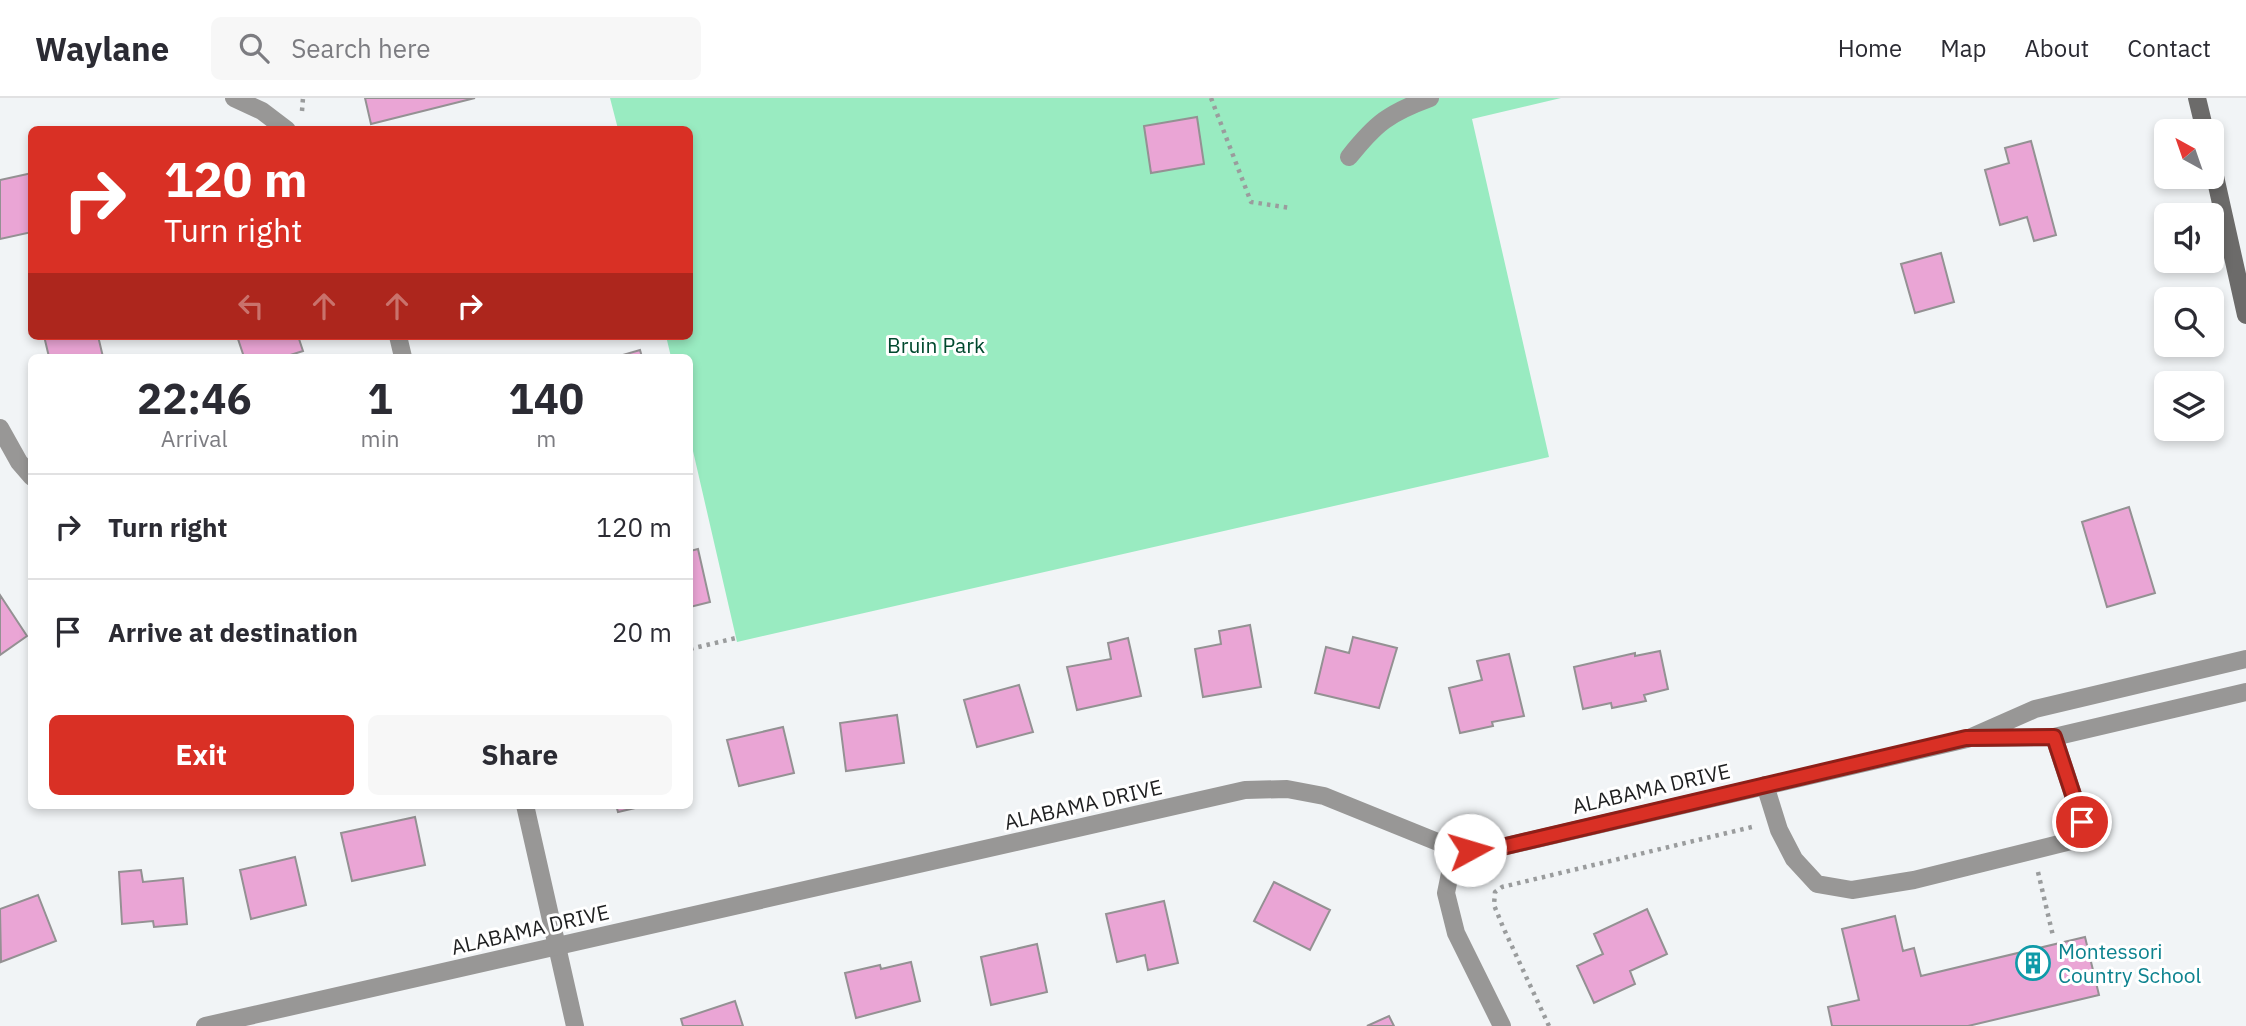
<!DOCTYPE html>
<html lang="en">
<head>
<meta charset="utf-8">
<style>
	body { margin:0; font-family:"IBM Plex Sans",sans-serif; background:#f7f7f7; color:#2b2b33; height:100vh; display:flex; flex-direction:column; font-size:26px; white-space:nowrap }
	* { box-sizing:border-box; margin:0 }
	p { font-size:23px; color:#7c7c81 }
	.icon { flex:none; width:38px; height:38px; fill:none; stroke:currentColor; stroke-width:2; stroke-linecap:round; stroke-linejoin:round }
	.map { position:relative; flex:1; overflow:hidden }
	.drawer { position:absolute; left:28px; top:256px; width:665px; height:455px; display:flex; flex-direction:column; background:#fff; border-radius:10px; box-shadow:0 4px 10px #0003 }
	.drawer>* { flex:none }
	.hud { position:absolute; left:28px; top:28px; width:665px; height:214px; border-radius:10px; box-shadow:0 4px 10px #0003; background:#d93025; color:#fff; overflow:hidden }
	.needle { width:46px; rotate:320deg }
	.tools { position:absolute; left:2154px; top:21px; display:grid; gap:14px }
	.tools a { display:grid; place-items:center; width:70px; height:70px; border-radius:10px; background:#fff; box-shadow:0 4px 10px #0003; font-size:35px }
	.pin { position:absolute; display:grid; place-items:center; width:60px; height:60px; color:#fff; margin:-30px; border:4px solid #fff; border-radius:50%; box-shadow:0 2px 7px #0007 }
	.me { position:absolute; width:77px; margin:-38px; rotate:84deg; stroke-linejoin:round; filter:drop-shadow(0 0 5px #0008) }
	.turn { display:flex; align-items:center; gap:24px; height:147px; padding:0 21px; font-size:32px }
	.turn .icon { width:91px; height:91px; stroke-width:2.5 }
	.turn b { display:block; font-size:49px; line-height:60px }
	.lanes { display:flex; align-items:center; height:66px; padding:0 21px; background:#0003; justify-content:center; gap:35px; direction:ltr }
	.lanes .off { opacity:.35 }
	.eta { display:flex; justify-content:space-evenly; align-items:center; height:119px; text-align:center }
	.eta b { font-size:42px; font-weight:700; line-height:49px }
	.action { display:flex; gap:14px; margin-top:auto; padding:14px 21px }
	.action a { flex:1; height:80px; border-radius:10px; background:#d93025; color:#fff; font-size:28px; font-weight:700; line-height:80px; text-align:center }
	.action a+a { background:#f7f7f7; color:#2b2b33 }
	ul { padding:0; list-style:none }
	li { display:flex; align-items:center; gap:21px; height:105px; padding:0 21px; border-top:2px solid #e1e1e2 }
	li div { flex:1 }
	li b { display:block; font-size:26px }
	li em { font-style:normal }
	header { display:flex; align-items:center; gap:42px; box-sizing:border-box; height:98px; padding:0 35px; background:#fff; border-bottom:2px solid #e1e1e2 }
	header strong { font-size:33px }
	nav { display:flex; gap:38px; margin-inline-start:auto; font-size:24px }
	.search { width:490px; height:63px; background:#f7f7f7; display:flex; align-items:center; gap:18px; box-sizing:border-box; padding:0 24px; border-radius:10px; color:#7c7c81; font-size:26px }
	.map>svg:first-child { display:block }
	.green { fill:#99ebc1 }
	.building { fill:#eaa5d5; stroke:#949193; stroke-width:2 }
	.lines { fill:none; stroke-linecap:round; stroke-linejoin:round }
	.path { stroke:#9a9c9d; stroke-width:4.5; stroke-dasharray:3.5 5; stroke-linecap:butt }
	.service { stroke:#989796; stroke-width:18 }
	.minor { stroke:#989796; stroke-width:18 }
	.tertiary { stroke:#989796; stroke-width:18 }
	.secondary { stroke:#6c6b6a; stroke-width:18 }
	.route-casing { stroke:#8d1f18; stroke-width:18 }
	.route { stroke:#d93025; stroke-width:12 }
	.labels { text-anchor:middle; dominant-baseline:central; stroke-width:6; stroke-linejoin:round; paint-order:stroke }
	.park-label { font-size:21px; fill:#01492e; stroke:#fff }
	.street-label { font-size:21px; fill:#1e1f20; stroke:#fff }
	.culture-label { font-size:21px; fill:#0d838f; stroke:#fff; text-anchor:start }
</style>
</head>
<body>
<header>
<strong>Waylane</strong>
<div class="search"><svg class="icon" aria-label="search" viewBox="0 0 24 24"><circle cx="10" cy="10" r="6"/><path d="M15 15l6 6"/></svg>Search here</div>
<nav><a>Home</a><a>Map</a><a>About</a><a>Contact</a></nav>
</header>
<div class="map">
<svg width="2246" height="928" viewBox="0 0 2246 928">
	<rect width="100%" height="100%" fill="#f1f4f6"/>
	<path class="green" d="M 610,0 L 1561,0 L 1472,21 L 1549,359 L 737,544 L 690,340 L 690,259 L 671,259 L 666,238 L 690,238 L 690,32 L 618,31 Z"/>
	<path class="building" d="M 365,0 L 475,0 L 371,26 Z
		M 1197,19 L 1204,66 L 1151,75 L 1144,28 Z
		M 2031,43 L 2056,137 L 2034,143 L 2027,119 L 2000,127 L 1985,72 L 2009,65 L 2005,50 Z
		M 32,75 L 32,134 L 0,141 L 0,82 Z
		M 1941,155 L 1954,204 L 1915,215 L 1901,166 Z
		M 44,238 L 98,238 L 103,259 L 49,259 Z
		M 237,238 L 298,238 L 303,253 L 284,259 L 244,259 Z
		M 640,252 L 642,259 L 616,259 Z
		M 2129,409 L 2155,495 L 2107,509 L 2082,424 Z
		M 698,451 L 710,504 L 690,509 L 690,453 Z
		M 0,497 L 27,538 L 0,557 Z
		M 1250,527 L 1261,589 L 1203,599 L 1195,551 L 1221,546 L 1219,533 Z
		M 1353,539 L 1397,550 L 1379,610 L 1315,595 L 1326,549 L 1349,555 Z
		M 1128,540 L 1141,598 L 1077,612 L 1067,569 L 1111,561 L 1108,545 Z
		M 1660,553 L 1668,591 L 1644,597 L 1646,603 L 1612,610 L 1611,605 L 1583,611 L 1574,569 L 1635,555 L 1635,558 Z
		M 1509,556 L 1524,618 L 1492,624 L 1493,628 L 1460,635 L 1449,590 L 1482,582 L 1477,563 Z
		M 1019,587 L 1033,634 L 977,649 L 964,602 Z
		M 897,617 L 904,665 L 846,673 L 840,625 Z
		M 783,629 L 794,675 L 739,688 L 727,642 Z
		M 616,707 L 648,707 L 618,714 Z
		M 415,719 L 425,767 L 352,783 L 341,735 Z
		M 295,759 L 306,807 L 251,821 L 240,772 Z
		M 141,772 L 143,784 L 183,780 L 187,826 L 154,829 L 153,823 L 122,826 L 119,774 Z
		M 1274,784 L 1330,812 L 1310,852 L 1254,823 Z
		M 38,797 L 56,843 L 1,864 L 0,811 Z
		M 1164,803 L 1178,865 L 1148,872 L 1145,857 L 1117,864 L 1106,816 Z
		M 1647,811 L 1667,856 L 1630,873 L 1635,886 L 1594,905 L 1577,868 L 1603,856 L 1594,836 Z
		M 1895,818 L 1903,853 L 1914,850 L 1921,878 L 2085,839 L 2099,897 L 1968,928 L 1832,928 L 1828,909 L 1859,902 L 1842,831 Z
		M 1037,846 L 1047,894 L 991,907 L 981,859 Z
		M 911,864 L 920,903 L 856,920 L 845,875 L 880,867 L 881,871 Z
		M 735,903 L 743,928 L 683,928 L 681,921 Z
		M 1389,918 L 1394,928 L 1367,928 Z"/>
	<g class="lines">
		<path class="path" d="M 1211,0 L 1251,104 L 1291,110
			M 302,13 L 303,0
			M 690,551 L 736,540
			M 2038,774 L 2053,838
			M 1549,928 L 1503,829 L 1494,807 L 1495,794 L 1502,789 L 1752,729"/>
		<path class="service" d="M 1765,687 L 1779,732 L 1794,761 L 1817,786 L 1852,792 L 1914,782 L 2079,741 L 2082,724 L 2054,639"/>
		<path class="minor" d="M 234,0 L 262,13 L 287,32
			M 1349,59 C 1376,25 1389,15 1430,0
			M 398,238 L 403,259
			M 0,330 L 19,364 L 32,379
			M 525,707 L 575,928
			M 1455,751 L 1446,795 L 1456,835 L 1502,928"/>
		<path class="tertiary" d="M 1977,640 L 2054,639 L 2246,594
			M 205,928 L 1245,692 L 1287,691 L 1324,698 L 1455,751 L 1485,753 L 1967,641 L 2035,611 L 2246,561"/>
		<path class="secondary" d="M 2197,0 L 2205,33
			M 2212,65 L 2246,217"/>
	</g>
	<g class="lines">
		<g class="route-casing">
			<path id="route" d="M 1470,752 L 1485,753 L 1966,640 L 2054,639 L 2082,724"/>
		</g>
		<use href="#route" class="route"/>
	</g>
	<defs>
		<g id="building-ring" transform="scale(1.75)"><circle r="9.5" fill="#fff" stroke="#0f9aa8" stroke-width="1.5"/><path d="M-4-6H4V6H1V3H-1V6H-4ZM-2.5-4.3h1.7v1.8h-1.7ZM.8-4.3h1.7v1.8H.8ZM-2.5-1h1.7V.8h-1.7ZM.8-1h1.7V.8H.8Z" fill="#0f9aa8"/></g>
	</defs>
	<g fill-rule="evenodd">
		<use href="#building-ring" x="2033" y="865"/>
	</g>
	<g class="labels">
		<g class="park-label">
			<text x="936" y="247">Bruin Park</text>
		</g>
		<g class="street-label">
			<text transform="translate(1651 690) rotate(-13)">ALABAMA DRIVE</text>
			<text transform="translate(1083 706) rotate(-13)">ALABAMA DRIVE</text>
			<text transform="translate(530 831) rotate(-13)">ALABAMA DRIVE</text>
		</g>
		<g class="culture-label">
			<text x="2058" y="853">Montessori<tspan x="2058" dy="24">Country School</tspan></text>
		</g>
	</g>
</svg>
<div class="tools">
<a><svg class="needle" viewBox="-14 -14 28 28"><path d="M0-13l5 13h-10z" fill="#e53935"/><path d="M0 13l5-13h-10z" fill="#7c7c81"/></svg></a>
<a><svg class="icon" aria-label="sound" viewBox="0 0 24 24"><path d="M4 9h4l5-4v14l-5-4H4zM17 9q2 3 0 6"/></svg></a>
<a><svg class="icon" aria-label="search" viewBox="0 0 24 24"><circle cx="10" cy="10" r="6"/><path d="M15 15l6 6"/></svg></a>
<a><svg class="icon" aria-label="layers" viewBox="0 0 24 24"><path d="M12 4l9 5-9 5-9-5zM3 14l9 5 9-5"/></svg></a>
</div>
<div class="pin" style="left:2082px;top:724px;background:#d93025"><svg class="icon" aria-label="arrive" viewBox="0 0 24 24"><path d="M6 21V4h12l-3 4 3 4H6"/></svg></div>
<svg class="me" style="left:1470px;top:752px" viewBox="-20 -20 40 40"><circle r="19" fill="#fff"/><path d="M0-13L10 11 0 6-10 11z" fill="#d93025"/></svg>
<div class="hud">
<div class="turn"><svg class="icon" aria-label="right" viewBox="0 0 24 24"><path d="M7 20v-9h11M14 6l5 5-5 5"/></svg><div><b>120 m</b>Turn right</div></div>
<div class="lanes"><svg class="icon off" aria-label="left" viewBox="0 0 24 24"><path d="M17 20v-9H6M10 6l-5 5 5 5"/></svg><svg class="icon off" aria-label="ahead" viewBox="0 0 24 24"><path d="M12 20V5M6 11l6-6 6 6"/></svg><svg class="icon off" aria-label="ahead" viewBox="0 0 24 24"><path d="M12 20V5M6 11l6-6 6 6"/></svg><svg class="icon" aria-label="right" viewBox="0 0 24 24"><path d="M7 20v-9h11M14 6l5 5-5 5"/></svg></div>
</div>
<section class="drawer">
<div class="eta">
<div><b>22:46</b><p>Arrival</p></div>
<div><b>1</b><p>min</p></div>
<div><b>140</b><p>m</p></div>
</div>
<ul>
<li><svg class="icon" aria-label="right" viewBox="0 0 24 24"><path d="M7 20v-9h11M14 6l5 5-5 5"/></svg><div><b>Turn right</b></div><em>120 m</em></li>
<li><svg class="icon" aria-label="arrive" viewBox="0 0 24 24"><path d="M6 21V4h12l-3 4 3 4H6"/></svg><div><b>Arrive at destination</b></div><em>20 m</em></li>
</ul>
<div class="action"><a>Exit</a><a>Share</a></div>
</section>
</div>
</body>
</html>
